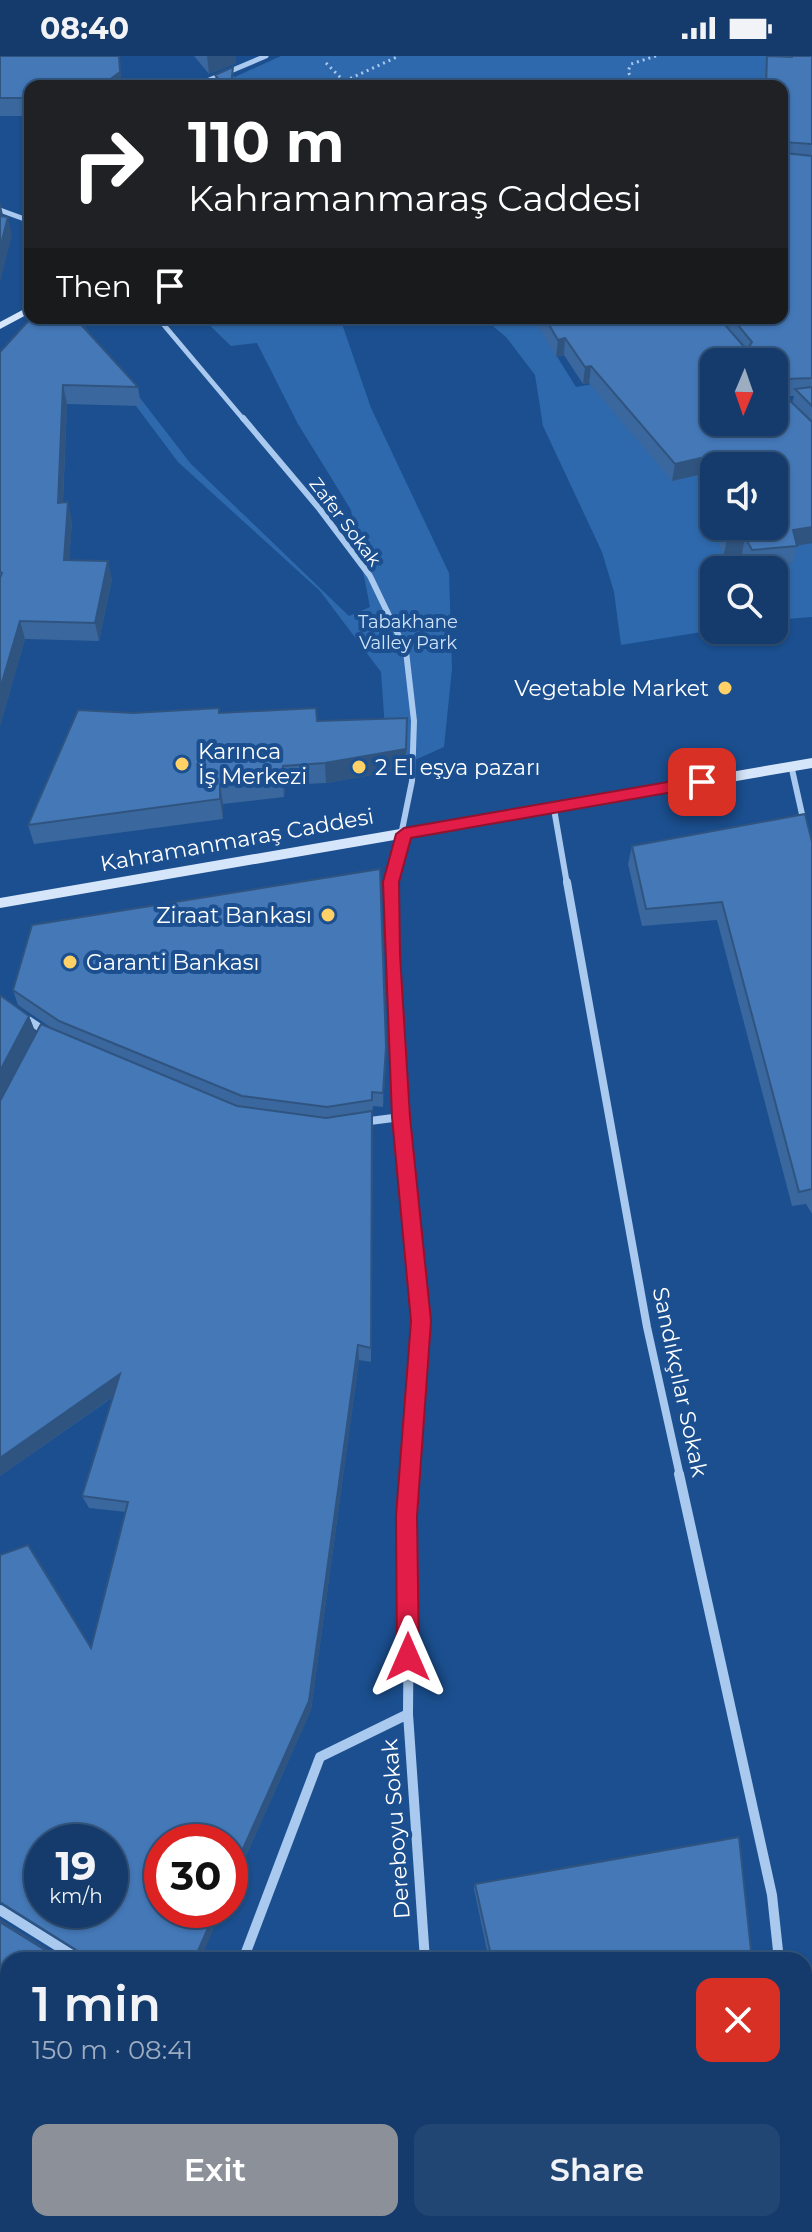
<!DOCTYPE html>
<html lang="en">
<head>
<meta charset="utf-8">
<style>
	body { margin:0; font-family:Montserrat,sans-serif; background:#214673; color:#f1f3f6; height:100vh; display:flex; flex-direction:column; font-size:30px; white-space:nowrap }
	* { box-sizing:border-box; margin:0 }
	p { font-size:26px; color:#9dadc1 }
	.icon { flex:none; width:44px; height:44px; fill:none; stroke:currentColor; stroke-width:2; stroke-linecap:round; stroke-linejoin:round }
	.map { position:relative; flex:1; overflow:hidden }
	.side { position:absolute; left:0px; top:1896px; width:812px; height:280px; display:flex; flex-direction:column; background:#143b6b; border-radius:24px 24px 0 0; box-shadow:0 2px 6px #0004,0 0 0 2px #33557e }
	.side>* { flex:none }
	.banner { position:absolute; left:24px; top:24px; width:764px; height:244px; border-radius:16px; box-shadow:0 2px 6px #0004,0 0 0 2px #33557e; background:#202124; color:#fff; overflow:hidden }
	.needle { width:52px; rotate:182deg }
	.fabs { position:absolute; left:700px; top:292px; display:grid; gap:16px }
	.fabs a { display:grid; place-items:center; width:88px; height:88px; border-radius:16px; background:#143b6b; box-shadow:0 2px 6px #0004,0 0 0 2px #33557e; font-size:40px }
	.speed { position:absolute; left:24px; top:1768px; display:flex; gap:16px; font-size:40px; font-weight:700; text-align:center }
	.speed>* { display:grid; place-content:center; width:104px; height:104px; border-radius:50%; background:#143b6b; box-shadow:0 2px 6px #0004,0 0 0 2px #33557e; line-height:1 }
	.speed small { font-size:20px; font-weight:400 }
	.speed .limit { border:12px solid #d22; background:#fff; color:#111 }
	.pin { position:absolute; display:grid; place-items:center; width:68px; height:68px; color:#fff; margin:-34px; border-radius:16px; box-shadow:0 4px 12px #0006 }
	.me { position:absolute; width:88px; margin:-44px; rotate:0deg; stroke-linejoin:round; filter:drop-shadow(0 0 6px #0008) }
	.turn { display:flex; align-items:center; gap:28px; height:168px; padding:0 32px; font-size:36px }
	.turn .icon { width:104px; height:104px; stroke-width:2.5 }
	.turn b { display:block; font-size:56px; line-height:68px }
	.then { display:flex; align-items:center; height:76px; padding:0 32px; background:#0003; gap:16px; font-size:30px }
	.round { display:grid; place-items:center; flex:none; width:84px; height:84px; border-radius:16px; background:#214673 }
	.head { display:flex; align-items:center; justify-content:space-between; height:136px; padding:0 32px }
	h1 { font-size:48px; font-weight:600; line-height:60px }
	.action { display:flex; gap:16px; margin-top:auto; padding:16px 32px }
	.action a { flex:1; height:92px; border-radius:16px; background:#8c9099; color:#fff; font-size:32px; font-weight:600; line-height:92px; text-align:center }
	.action a+a { background:#214673; color:#f1f3f6 }
	.status { display:flex; justify-content:space-between; align-items:center; height:56px; padding:0 40px; background:#143b6b; direction:ltr }
	.status svg { height:22px; fill:currentColor }
	.map>svg:first-child { display:block }
	.green { fill:#2e69ad }
	.lines { fill:none; stroke-linecap:round; stroke-linejoin:round }
	.path { stroke:#a9c9ee; stroke-width:3; stroke-dasharray:2 4; stroke-linecap:butt }
	.street-far3 { stroke:#a9c9ee; stroke-width:5 }
	.street-far2 { stroke:#a9c9ee; stroke-width:6 }
	.street-far1 { stroke:#a9c9ee; stroke-width:8 }
	.street { stroke:#a9c9ee; stroke-width:10 }
	.secondary { fill:#d6e6fa; fill-rule:evenodd }
	.wall { fill:#3a679d; fill-rule:evenodd }
	.shaded-wall { fill:#305480 }
	.building { fill:#4478b7; stroke:#305480; stroke-width:2; fill-rule:evenodd }
	.route { fill:#e11d48; stroke:#92132f; stroke-width:2 }
	.poi-dot { fill:#ffd166; stroke:#1b4f8f; stroke-width:3 }
	.labels { text-anchor:middle; dominant-baseline:central; stroke-width:8; stroke-linejoin:round; paint-order:stroke }
	.far-street-label { font-size:18px; fill:#fff; stroke:#1b4f8f }
	.far-park-label { font-size:18px; fill:#cfe3fa; stroke:#1b4f8f }
	.poi-label { font-size:22px; fill:#fff; stroke:#1b4f8f; text-anchor:start }
	.street-label { font-size:22px; fill:#fff; stroke:#1b4f8f }
</style>
</head>
<body>
<div class="status"><b>08:40</b><svg viewBox="0 0 49 12"><path d="M0 12V9h3v3zM5 12V6h3v6zM10 12V3h3v9zM15 12V0h3v12zM26 1h20v11H26zM47 4h2v5h-2z"/></svg></div>
<div class="map">
<svg width="812" height="2176" viewBox="0 0 812 2176">
	<rect width="100%" height="100%" fill="#1b4f8f"/>
	<path class="green" d="M 281,0 L 812,0 L 765,16 L 764,30 L 215,30 Z
		M 61,262 L 101,262 L 82,267 L 191,408 L 349,560 L 370,551 L 351,454 L 298,368 L 257,287 L 231,290 L 202,262 L 340,262 L 371,352 L 449,517 L 452,613 L 444,691 L 388,716 L 381,616 L 320,535 L 178,406 L 118,326 Z
		M 483,262 L 533,262 L 576,331 L 714,306 L 714,470 L 723,501 L 742,498 L 749,511 L 792,507 L 789,491 L 812,487 L 812,561 L 774,564 L 774,514 L 714,514 L 714,574 L 621,589 L 614,536 L 602,496 L 543,370 L 535,319 L 506,281 Z"/>
	<g class="lines">
		<path class="path" d="M 326,7 L 344,25
			M 334,30 L 399,0
			M 634,30 L 628,15 L 631,8 L 656,0"/>
		<path class="street-far3" d="M 195,30 L 266,0
			M 0,154 L 30,165
			M 158,262 L 244,364"/>
		<path class="street-far2" d="M 243,362 L 318,451 L 370,520 L 406,595 L 414,665 L 412,725 L 391,828
			M 791,709 L 804,767
			M 554,753 L 567,828"/>
		<path class="street-far1" d="M 391,826 L 401,1061 L 421,1265 L 410,1420
			M 567,826 L 647,1271 L 680,1420
			M 22,960 L 48,977
			M 362,1066 L 401,1061"/>
		<path class="street" d="M 410,1418 L 408,1658 L 425,1904
			M 679,1418 L 772,1839 L 779,1904
			M 0,1854 L 80,1904
			M 243,1904 L 320,1701 L 408,1658
			M 804,2150 L 807,2176
			M 444,2168 L 444,2176
			M 192,2176 L 193,2168"/>
		<path class="secondary" d="M 30,250 L 30,257 L 0,273 L 0,266 Z
			M 812,702 L 812,712 L 0,852 L 0,842 Z"/>
	</g>
	<path class="wall" d="M 0,0 L 30,30 L 30,60 L 0,60 Z
		M 194,0 L 236,0 L 236,7 L 209,18 Z
		M 767,0 L 812,0 L 812,487 L 797,490 L 793,507 L 748,511 L 742,498 L 723,501 L 698,419 L 672,425 L 589,327 L 583,328 L 564,299 L 556,301 L 533,262 L 782,262 L 782,30 L 764,30 L 764,16 ZM 774,306 L 774,366 L 714,366 ZM 785,340 L 794,340 L 792,347 ZM 714,410 L 774,470 L 714,470 Z
		M 215,19 L 234,20 L 233,30 L 218,30 L 216,27 Z
		M 0,296 L 138,331 L 141,350 L 67,348 L 63,446 L 72,465 L 69,504 L 112,523 L 99,585 L 25,583 L 0,670 Z
		M 133,657 L 219,657 L 317,665 L 406,713 L 326,727 L 285,729 L 284,741 L 223,748 L 223,763 L 34,788 L 28,769 Z
		M 812,786 L 812,1158 L 806,1148 L 792,1150 L 717,864 L 642,870 L 628,808 L 632,790 Z
		M 13,934 L 386,1005 L 383,1051 L 373,1050 L 372,1058 L 371,1306 L 359,1304 L 311,1654 L 230,1836 L 230,1786 L 162,1786 L 36,1500 L 91,1591 L 126,1456 L 89,1452 L 82,1440 L 113,1341 L 0,1420 L 0,939 L 29,960 L 36,978 L 53,973 L 18,949 Z
		M 475,1828 L 752,1904 L 489,1904 L 474,1833 Z"/>
	<path class="shaded-wall" d="M 119,0 L 120,0 L 122,30 L 101,30 Z
		M 207,0 L 236,0 L 236,7 L 209,18 Z
		M 0,145 L 4,164 L 0,167 Z
		M 8,161 L 12,179 L 0,227 L 0,192 Z
		M 565,282 L 564,299 L 556,301 L 558,284 Z
		M 591,310 L 589,327 L 583,328 L 585,311 Z
		M 63,329 L 67,348 L 62,465 L 58,447 Z
		M 701,402 L 698,419 L 672,425 L 675,408 Z
		M 68,446 L 72,465 L 68,523 L 64,504 Z
		M 812,471 L 812,487 L 789,491 L 793,474 Z
		M 745,481 L 742,498 L 723,501 L 727,484 Z
		M 108,505 L 112,523 L 99,585 L 95,567 Z
		M 20,565 L 25,583 L 0,670 L 0,633 Z
		M 407,662 L 406,713 L 326,727 L 325,707 Z
		M 283,710 L 285,729 L 284,741 L 282,721 Z
		M 220,728 L 223,748 L 223,763 L 220,743 Z
		M 29,960 L 36,978 L 0,1046 L 0,1015 Z
		M 386,991 L 386,1005 L 383,1051 L 383,1037 Z
		M 372,1055 L 373,1072 L 371,1306 L 371,1292 Z
		M 358,1289 L 359,1304 L 311,1654 L 230,1836 L 230,1822 Z
		M 120,1318 L 125,1332 L 0,1420 L 0,1402 Z
		M 28,1489 L 36,1500 L 97,1601 L 91,1592 Z
		M 216,1854 L 222,1854 L 200,1904 L 194,1904 Z
		M 0,1863 L 65,1904 L 61,1904 L 0,1866 Z
		M 184,2168 L 185,2168 L 185,2176 L 179,2176 L 179,2171 Z"/>
	<path class="building" d="M 0,0 L 119,0 L 120,16 L 101,30 L 30,30 L 30,43 L 30,42 L 0,42 Z
		M 767,0 L 792,1 L 792,0 L 812,0 L 812,88 L 783,86 L 785,97 L 812,100 L 812,322 L 785,323 L 774,320 L 774,321 L 774,306 L 714,306 L 714,366 L 774,366 L 774,327 L 778,333 L 812,366 L 812,471 L 793,474 L 797,490 L 752,494 L 745,481 L 727,484 L 722,470 L 774,470 L 774,410 L 714,410 L 714,443 L 701,402 L 675,408 L 591,310 L 585,311 L 565,282 L 558,284 L 545,262 L 719,262 L 747,294 L 752,286 L 732,262 L 782,262 L 782,250 L 786,246 L 782,243 L 782,30 L 766,30 Z
		M 233,11 L 231,30 L 224,30 L 215,19 Z
		M 0,160 L 8,161 L 0,192 Z
		M 31,262 L 75,262 L 138,331 L 63,329 L 58,447 L 68,446 L 64,504 L 108,505 L 95,567 L 20,565 L 0,633 L 0,522 L 2,517 L 0,516 L 0,296 Z
		M 812,331 L 812,350 L 795,333 Z
		M 219,652 L 219,657 L 316,652 L 317,665 L 407,662 L 406,693 L 325,707 L 283,710 L 282,721 L 220,728 L 220,743 L 28,769 L 78,654 L 133,657 Z
		M 805,758 L 812,786 L 812,1133 L 799,1136 L 722,846 L 646,853 L 632,790 Z
		M 380,813 L 386,991 L 383,1037 L 372,1036 L 372,1044 L 327,1051 L 242,1040 L 59,965 L 13,934 L 32,869 Z
		M 0,939 L 29,960 L 0,1015 Z
		M 41,968 L 237,1050 L 326,1062 L 372,1055 L 371,1292 L 358,1289 L 309,1645 L 230,1822 L 230,1786 L 162,1786 L 162,1854 L 216,1854 L 194,1904 L 124,1904 L 120,1901 L 119,1904 L 79,1904 L 76,1894 L 0,1846 L 0,1499 L 28,1489 L 91,1592 L 128,1446 L 82,1440 L 120,1318 L 0,1402 L 0,1045 ZM 42,1786 L 110,1786 L 110,1854 L 42,1854 Z
		M 739,1781 L 752,1904 L 492,1904 L 475,1828 Z
		M 0,1866 L 61,1904 L 8,1904 L 8,2168 L 183,2168 L 179,2171 L 179,2176 L 0,2176 L 0,2171 L 6,2161 L 0,2155 Z
		M 319,1895 L 393,1904 L 318,1904 Z
		M 194,2168 L 390,2168 L 390,2176 L 195,2176 L 195,2169 Z
		M 554,2168 L 780,2168 L 781,2176 L 556,2176 Z"/>
	<path class="route" d="M 702,720 L 707,722 L 707,730 L 411,782 L 399,826 L 400,899 L 410,1061 L 431,1265 L 417,1460 L 419,1601 L 415,1609 L 408,1612 L 400,1609 L 397,1601 L 396,1460 L 411,1265 L 392,1061 L 383,826 L 396,778 L 404,772 Z"/>
	<g class="poi-dot">
		<circle cx="725" cy="632" r="8"/>
		<circle cx="182" cy="708" r="8"/>
		<circle cx="359" cy="711" r="8"/>
		<circle cx="328" cy="859" r="8"/>
		<circle cx="70" cy="906" r="8"/>
	</g>
	<g class="labels">
		<g class="far-street-label">
			<text transform="translate(345 466) rotate(53)">Zafer Sokak</text>
		</g>
		<g class="far-park-label">
			<text x="408" y="566">Tabakhane<tspan x="408" dy="21">Valley Park</tspan></text>
		</g>
		<g class="poi-label">
			<text x="709" y="632" text-anchor="end">Vegetable Market</text>
			<text x="198" y="695">Karınca<tspan x="198" dy="25">İş Merkezi</tspan></text>
			<text x="375" y="711">2 El eşya pazarı</text>
			<text x="312" y="859" text-anchor="end">Ziraat Bankası</text>
			<text x="86" y="906">Garanti Bankası</text>
		</g>
		<g class="street-label">
			<text transform="translate(237 784) rotate(-10)">Kahramanmaraş Caddesi</text>
			<text transform="translate(680 1326) rotate(78)">Sandıkçılar Sokak</text>
			<text transform="translate(396 1773) rotate(-94)">Dereboyu Sokak</text>
		</g>
	</g>
</svg>
<div class="fabs">
<a><svg class="needle" viewBox="-14 -14 28 28"><path d="M0-13l5 13h-10z" fill="#e53935"/><path d="M0 13l5-13h-10z" fill="#9dadc1"/></svg></a>
<a><svg class="icon" aria-label="sound" viewBox="0 0 24 24"><path d="M4 9h4l5-4v14l-5-4H4zM17 9q2 3 0 6"/></svg></a>
<a><svg class="icon" aria-label="search" viewBox="0 0 24 24"><circle cx="10" cy="10" r="6"/><path d="M15 15l6 6"/></svg></a>
</div>
<div class="speed"><div>19<small>km/h</small></div><div class="limit">30</div></div>
<div class="pin" style="left:702px;top:726px;background:#d93025"><svg class="icon" aria-label="arrive" viewBox="0 0 24 24"><path d="M6 21V4h12l-3 4 3 4H6"/></svg></div>
<svg class="me" style="left:408px;top:1601px" viewBox="-20 -20 40 40"><path d="M0-17L14 15 0 8-14 15z" fill="#e11d48" stroke="#fff" stroke-width="4"/></svg>
<div class="banner">
<div class="turn"><svg class="icon" aria-label="right" viewBox="0 0 24 24"><path d="M7 20v-9h11M14 6l5 5-5 5"/></svg><div><b>110 m</b>Kahramanmaraş Caddesi</div></div>
<div class="then">Then<svg class="icon" aria-label="arrive" viewBox="0 0 24 24"><path d="M6 21V4h12l-3 4 3 4H6"/></svg></div>
</div>
<section class="side">
<div class="head"><div><h1>1 min</h1><p>150 m · 08:41</p></div><a class="round" style="background:#d93025;color:#fff"><svg class="icon" aria-label="close" viewBox="0 0 24 24"><path d="M6 6l12 12M18 6L6 18"/></svg></a></div>
<div class="action"><a>Exit</a><a>Share</a></div>
</section>
</div>
</body>
</html>
